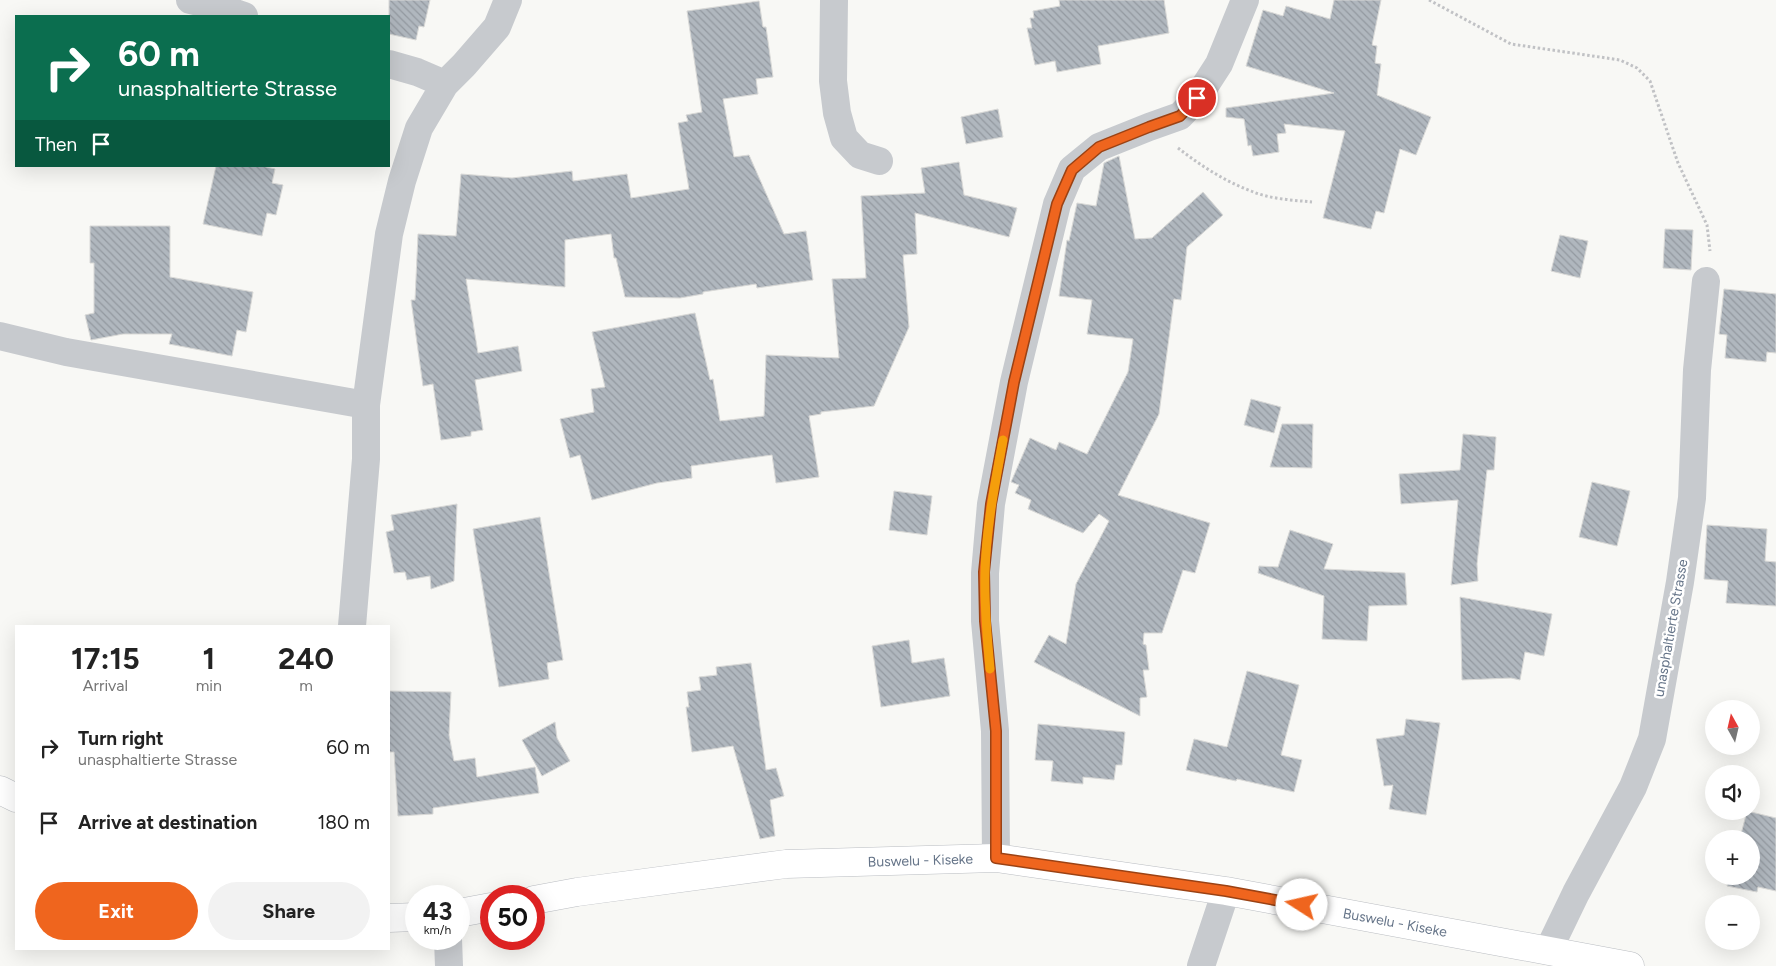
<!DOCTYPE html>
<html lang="en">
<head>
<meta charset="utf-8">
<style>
	body { margin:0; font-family:Figtree,sans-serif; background:#f2f2f2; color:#222; height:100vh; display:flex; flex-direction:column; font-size:19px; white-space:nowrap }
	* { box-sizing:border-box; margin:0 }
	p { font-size:16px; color:#767676 }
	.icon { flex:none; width:28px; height:28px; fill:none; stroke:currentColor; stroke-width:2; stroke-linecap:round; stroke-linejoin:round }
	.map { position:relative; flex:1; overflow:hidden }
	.drawer { position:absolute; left:15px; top:625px; width:375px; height:325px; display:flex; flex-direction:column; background:#fff; border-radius:0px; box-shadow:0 5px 20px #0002 }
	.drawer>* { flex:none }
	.guide { position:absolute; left:15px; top:15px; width:375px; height:152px; border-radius:0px; box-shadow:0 5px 20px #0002; background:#0b6e4f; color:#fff; overflow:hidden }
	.needle { width:32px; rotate:352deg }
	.controls { position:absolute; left:1705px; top:700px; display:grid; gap:10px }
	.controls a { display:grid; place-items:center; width:55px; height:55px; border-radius:50%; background:#fff; box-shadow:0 5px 20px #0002; font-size:25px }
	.speed { position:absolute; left:405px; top:885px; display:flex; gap:10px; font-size:25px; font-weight:700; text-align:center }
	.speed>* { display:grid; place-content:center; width:65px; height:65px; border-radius:50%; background:#fff; box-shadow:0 5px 20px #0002; line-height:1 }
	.speed small { font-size:12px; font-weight:400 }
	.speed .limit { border:8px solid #d22; background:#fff; color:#111 }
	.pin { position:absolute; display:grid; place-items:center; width:42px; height:42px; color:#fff; margin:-21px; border:2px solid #fff; border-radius:50%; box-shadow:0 1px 5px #0007 }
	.me { position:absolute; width:55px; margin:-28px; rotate:280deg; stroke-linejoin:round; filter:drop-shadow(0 0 4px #0008) }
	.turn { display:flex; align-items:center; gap:18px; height:105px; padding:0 20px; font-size:22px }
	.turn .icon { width:65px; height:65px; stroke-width:2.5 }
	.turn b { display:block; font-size:35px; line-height:42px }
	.then { display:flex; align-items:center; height:48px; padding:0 20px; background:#0003; gap:10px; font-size:19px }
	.eta { display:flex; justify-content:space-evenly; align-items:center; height:85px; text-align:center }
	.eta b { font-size:30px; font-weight:700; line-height:35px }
	.primary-button { display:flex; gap:10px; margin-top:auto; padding:10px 20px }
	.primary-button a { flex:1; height:58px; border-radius:30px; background:#ef651e; color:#fff; font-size:20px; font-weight:700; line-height:58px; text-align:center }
	.primary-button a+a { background:#f2f2f2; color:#222 }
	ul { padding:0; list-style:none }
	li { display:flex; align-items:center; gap:15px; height:75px; padding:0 20px }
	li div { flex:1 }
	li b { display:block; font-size:19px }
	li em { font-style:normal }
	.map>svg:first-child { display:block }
	.building { fill:url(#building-back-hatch); stroke:#d9d9d7 }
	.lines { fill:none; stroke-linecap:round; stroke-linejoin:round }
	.major-casing { stroke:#babdc2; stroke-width:29 }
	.path { stroke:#c1c2c5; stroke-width:3; stroke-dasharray:2.5 2.5; stroke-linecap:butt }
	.minor { stroke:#c7cace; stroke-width:28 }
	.major { stroke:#fff; stroke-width:28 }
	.route-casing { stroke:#9b4214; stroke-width:12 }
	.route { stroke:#ef651e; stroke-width:9 }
	.slow { stroke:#f59e0b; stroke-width:9 }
	.labels { text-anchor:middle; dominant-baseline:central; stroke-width:5; stroke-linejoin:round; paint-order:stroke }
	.street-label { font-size:14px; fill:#657488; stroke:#fff }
</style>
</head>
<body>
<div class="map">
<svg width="1776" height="966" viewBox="0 0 1776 966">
	<defs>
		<pattern id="building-back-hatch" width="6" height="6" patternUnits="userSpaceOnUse" patternTransform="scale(1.25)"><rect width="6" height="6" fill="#b0b7be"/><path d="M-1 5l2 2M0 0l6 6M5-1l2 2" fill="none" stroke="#9399a0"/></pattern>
	</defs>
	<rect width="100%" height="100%" fill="#f8f8f5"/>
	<path class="building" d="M 389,0 L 430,0 L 424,27 L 419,26 L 416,40 L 389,34 Z
		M 1059,0 L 1164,0 L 1169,33 L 1098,46 L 1101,64 L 1057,72 L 1055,61 L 1035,65 L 1027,28 L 1032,28 L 1030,18 L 1034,18 L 1033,11 L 1060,6 Z
		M 1334,0 L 1381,0 L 1372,45 L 1377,46 L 1375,63 L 1381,64 L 1377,95 L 1431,117 L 1416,155 L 1400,149 L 1384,213 L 1376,211 L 1371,229 L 1323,218 L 1345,131 L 1284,124 L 1286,133 L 1277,134 L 1279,152 L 1253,156 L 1251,145 L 1248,146 L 1244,119 L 1226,117 L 1226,108 L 1334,93 L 1246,66 L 1263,10 L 1283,16 L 1286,6 L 1330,19 Z
		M 759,1 L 763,27 L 766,27 L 773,77 L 756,79 L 758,94 L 723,99 L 734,157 L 749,155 L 784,234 L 806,231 L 813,280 L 757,288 L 756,284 L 703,292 L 703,294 L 680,298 L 625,297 L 616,258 L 614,258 L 611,234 L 565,240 L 565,287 L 466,279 L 478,353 L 518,346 L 522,371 L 475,380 L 483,430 L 471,432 L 471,436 L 441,440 L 433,384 L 423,386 L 411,300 L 415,300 L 418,234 L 456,236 L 461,174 L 512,178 L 572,171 L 573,181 L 627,174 L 631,198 L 689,189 L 678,123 L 688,121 L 686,115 L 702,112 L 687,11 Z
		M 998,109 L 1003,137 L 966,144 L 961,117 Z
		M 1119,156 L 1135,239 L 1152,238 L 1203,192 L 1223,215 L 1187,247 L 1181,300 L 1174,299 L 1159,414 L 1118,495 L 1210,523 L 1195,573 L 1183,570 L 1162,633 L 1144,633 L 1143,644 L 1146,645 L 1149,670 L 1143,670 L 1147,697 L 1140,698 L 1140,716 L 1034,662 L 1049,635 L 1066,644 L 1076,584 L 1109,521 L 1099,514 L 1083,533 L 1028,509 L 1031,500 L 1015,493 L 1019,485 L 1011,482 L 1030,438 L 1056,450 L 1059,442 L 1087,454 L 1128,372 L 1133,339 L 1087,334 L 1092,300 L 1059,296 L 1067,240 L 1069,241 L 1077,203 L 1096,206 L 1104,163 Z
		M 959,162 L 964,195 L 1017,208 L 1009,237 L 915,213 L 917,254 L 903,255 L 909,327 L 874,406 L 821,412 L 821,414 L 809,416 L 819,477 L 776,483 L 772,455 L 691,466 L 692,478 L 657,483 L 592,500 L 580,455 L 570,458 L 560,419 L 594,412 L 591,389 L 605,387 L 592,332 L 695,313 L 710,380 L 713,379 L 720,421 L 764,416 L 766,355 L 839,358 L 832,279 L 866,278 L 861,196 L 925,193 L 921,168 Z
		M 216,166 L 262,166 L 275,169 L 272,183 L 283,185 L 276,215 L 267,213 L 262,236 L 203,224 Z
		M 90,226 L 170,226 L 170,277 L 253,292 L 246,332 L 237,330 L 232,356 L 169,344 L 172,334 L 123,334 L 91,340 L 85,315 L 94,313 L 94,263 L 90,263 Z
		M 1665,229 L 1693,230 L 1691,270 L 1663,268 Z
		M 1560,235 L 1588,241 L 1580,278 L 1551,271 Z
		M 1724,289 L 1776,294 L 1776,353 L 1767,352 L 1766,362 L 1725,358 L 1727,335 L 1719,334 Z
		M 1251,399 L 1281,407 L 1274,433 L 1244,425 Z
		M 1282,424 L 1313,424 L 1312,468 L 1270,467 Z
		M 1463,434 L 1496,437 L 1494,470 L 1487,470 L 1477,564 L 1478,581 L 1451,585 L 1458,500 L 1401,504 L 1399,474 L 1460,470 Z
		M 1592,482 L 1630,491 L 1617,546 L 1579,537 Z
		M 894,491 L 932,496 L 927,535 L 889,530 Z
		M 457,504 L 454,581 L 431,589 L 430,576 L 407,580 L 405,572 L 394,573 L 386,532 L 394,530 L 391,515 Z
		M 540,517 L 563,660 L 547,663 L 549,679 L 499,687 L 473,529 Z
		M 1707,525 L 1767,529 L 1765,561 L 1776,562 L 1776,606 L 1726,603 L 1728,581 L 1704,579 Z
		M 1290,530 L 1333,544 L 1324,569 L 1405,573 L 1407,605 L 1369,606 L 1367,641 L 1322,639 L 1324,596 L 1258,573 L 1259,566 L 1278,567 Z
		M 1460,597 L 1552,614 L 1544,656 L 1525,652 L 1520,680 L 1511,678 L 1462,680 Z
		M 909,640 L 912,663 L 944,658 L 950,696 L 881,707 L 872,646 Z
		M 751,663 L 766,770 L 776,768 L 784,796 L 770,800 L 775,836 L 760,839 L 733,746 L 692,752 L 686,707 L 689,707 L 687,692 L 701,690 L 699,677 L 717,675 L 716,667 Z
		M 1247,671 L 1299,685 L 1281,755 L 1302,760 L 1294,792 L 1237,779 L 1236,781 L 1186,770 L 1194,739 L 1227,747 Z
		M 389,691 L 451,692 L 449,735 L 454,761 L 475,758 L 477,777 L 535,767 L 539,793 L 433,808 L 433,814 L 398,816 L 394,752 L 389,752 Z
		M 1406,719 L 1440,723 L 1426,815 L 1389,809 L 1393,785 L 1384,786 L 1376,739 L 1404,735 Z
		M 555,722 L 557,738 L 570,761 L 542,776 L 522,740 Z
		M 1038,724 L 1125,732 L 1122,765 L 1116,765 L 1114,780 L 1083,777 L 1083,784 L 1051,781 L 1053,761 L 1035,760 Z
		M 1747,811 L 1776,818 L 1776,891 L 1758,887 L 1757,892 L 1727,886 L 1729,876 L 1751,876 L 1751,839 L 1738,839 L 1740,838 Z"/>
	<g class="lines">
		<g class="major-casing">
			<g id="major">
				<path d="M 0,790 L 16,798"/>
				<path id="s1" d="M 534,900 L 577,892 L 786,864 L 996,858 L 1226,891 L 1630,966"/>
				<path d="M 459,913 L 491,907"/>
				<path d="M 389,918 L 416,917"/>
			</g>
		</g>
		<path class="path" d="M 1429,0 L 1511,44 L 1620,60 L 1637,68 L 1650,81 L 1678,163 L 1707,225 L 1710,251
			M 1178,148 C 1200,165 1224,181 1251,191 C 1269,199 1292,200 1312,202"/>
		<path class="minor" d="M 190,0 L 215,6 L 244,16
			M 834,0 L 833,81 L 837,113 L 844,138 L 860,155 L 879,161
			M 389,64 L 417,72 L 445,84
			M 0,336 L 66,352 L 366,405
			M 352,626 L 366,459 L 366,405 L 389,234 L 402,181 L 419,128 L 445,84 L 464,65 L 497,27 L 508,0
			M 996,858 L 995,731 L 985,621 L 985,573 L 991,504 L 1014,382 L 1057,204 L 1072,169 L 1099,147 L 1149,127 L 1180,116 L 1197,98 L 1219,64 L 1245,0
			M 448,939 L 449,966
			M 1548,951 L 1576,893 L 1633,787 L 1652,739 L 1680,582 L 1692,498 L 1697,370 L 1706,281
			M 1201,966 L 1226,891"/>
		<use href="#major" class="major"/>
	</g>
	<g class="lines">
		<g class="route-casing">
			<path id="route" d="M 1197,98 L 1180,116 L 1149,127 L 1099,147 L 1072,170 L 1057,204 L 1014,382 L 991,504 L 984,572 L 985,621 L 996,731 L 996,858 L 1226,891 L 1302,905"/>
		</g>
		<use href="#route" class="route"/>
		<path class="slow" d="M 990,669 C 987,637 984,605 985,573 C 986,528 995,484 1003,440"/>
	</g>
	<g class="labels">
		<g class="street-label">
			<text transform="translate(1671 628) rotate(-80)">unasphaltierte Strasse</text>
			<text stroke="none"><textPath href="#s1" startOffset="389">Buswelu - Kiseke</textPath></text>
			<text stroke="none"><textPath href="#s1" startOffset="869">Buswelu - Kiseke</textPath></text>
		</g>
	</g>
</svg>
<div class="controls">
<a><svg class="needle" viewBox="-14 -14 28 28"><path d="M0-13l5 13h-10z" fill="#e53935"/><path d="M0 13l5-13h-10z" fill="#767676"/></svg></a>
<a><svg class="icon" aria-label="sound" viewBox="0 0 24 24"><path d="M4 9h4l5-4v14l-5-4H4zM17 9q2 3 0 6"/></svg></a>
<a>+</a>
<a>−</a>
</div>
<div class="speed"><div>43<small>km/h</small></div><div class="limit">50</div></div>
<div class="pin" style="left:1197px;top:98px;background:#d93025"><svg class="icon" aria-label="arrive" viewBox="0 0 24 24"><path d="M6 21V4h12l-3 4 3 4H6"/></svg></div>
<svg class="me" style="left:1302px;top:905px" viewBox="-20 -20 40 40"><circle r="19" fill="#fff"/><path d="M0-13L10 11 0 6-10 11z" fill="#ef651e"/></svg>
<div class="guide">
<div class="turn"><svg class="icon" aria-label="right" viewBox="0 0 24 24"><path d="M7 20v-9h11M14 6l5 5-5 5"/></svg><div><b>60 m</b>unasphaltierte Strasse</div></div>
<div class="then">Then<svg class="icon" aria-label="arrive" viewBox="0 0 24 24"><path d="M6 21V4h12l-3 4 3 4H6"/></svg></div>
</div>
<section class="drawer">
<div class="eta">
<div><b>17:15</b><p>Arrival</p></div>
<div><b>1</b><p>min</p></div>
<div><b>240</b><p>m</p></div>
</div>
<ul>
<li><svg class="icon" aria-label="right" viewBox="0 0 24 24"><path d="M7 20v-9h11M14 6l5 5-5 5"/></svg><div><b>Turn right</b><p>unasphaltierte Strasse</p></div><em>60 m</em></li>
<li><svg class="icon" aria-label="arrive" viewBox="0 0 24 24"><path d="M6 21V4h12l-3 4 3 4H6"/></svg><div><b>Arrive at destination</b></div><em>180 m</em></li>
</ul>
<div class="primary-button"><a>Exit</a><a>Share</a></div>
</section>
</div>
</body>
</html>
